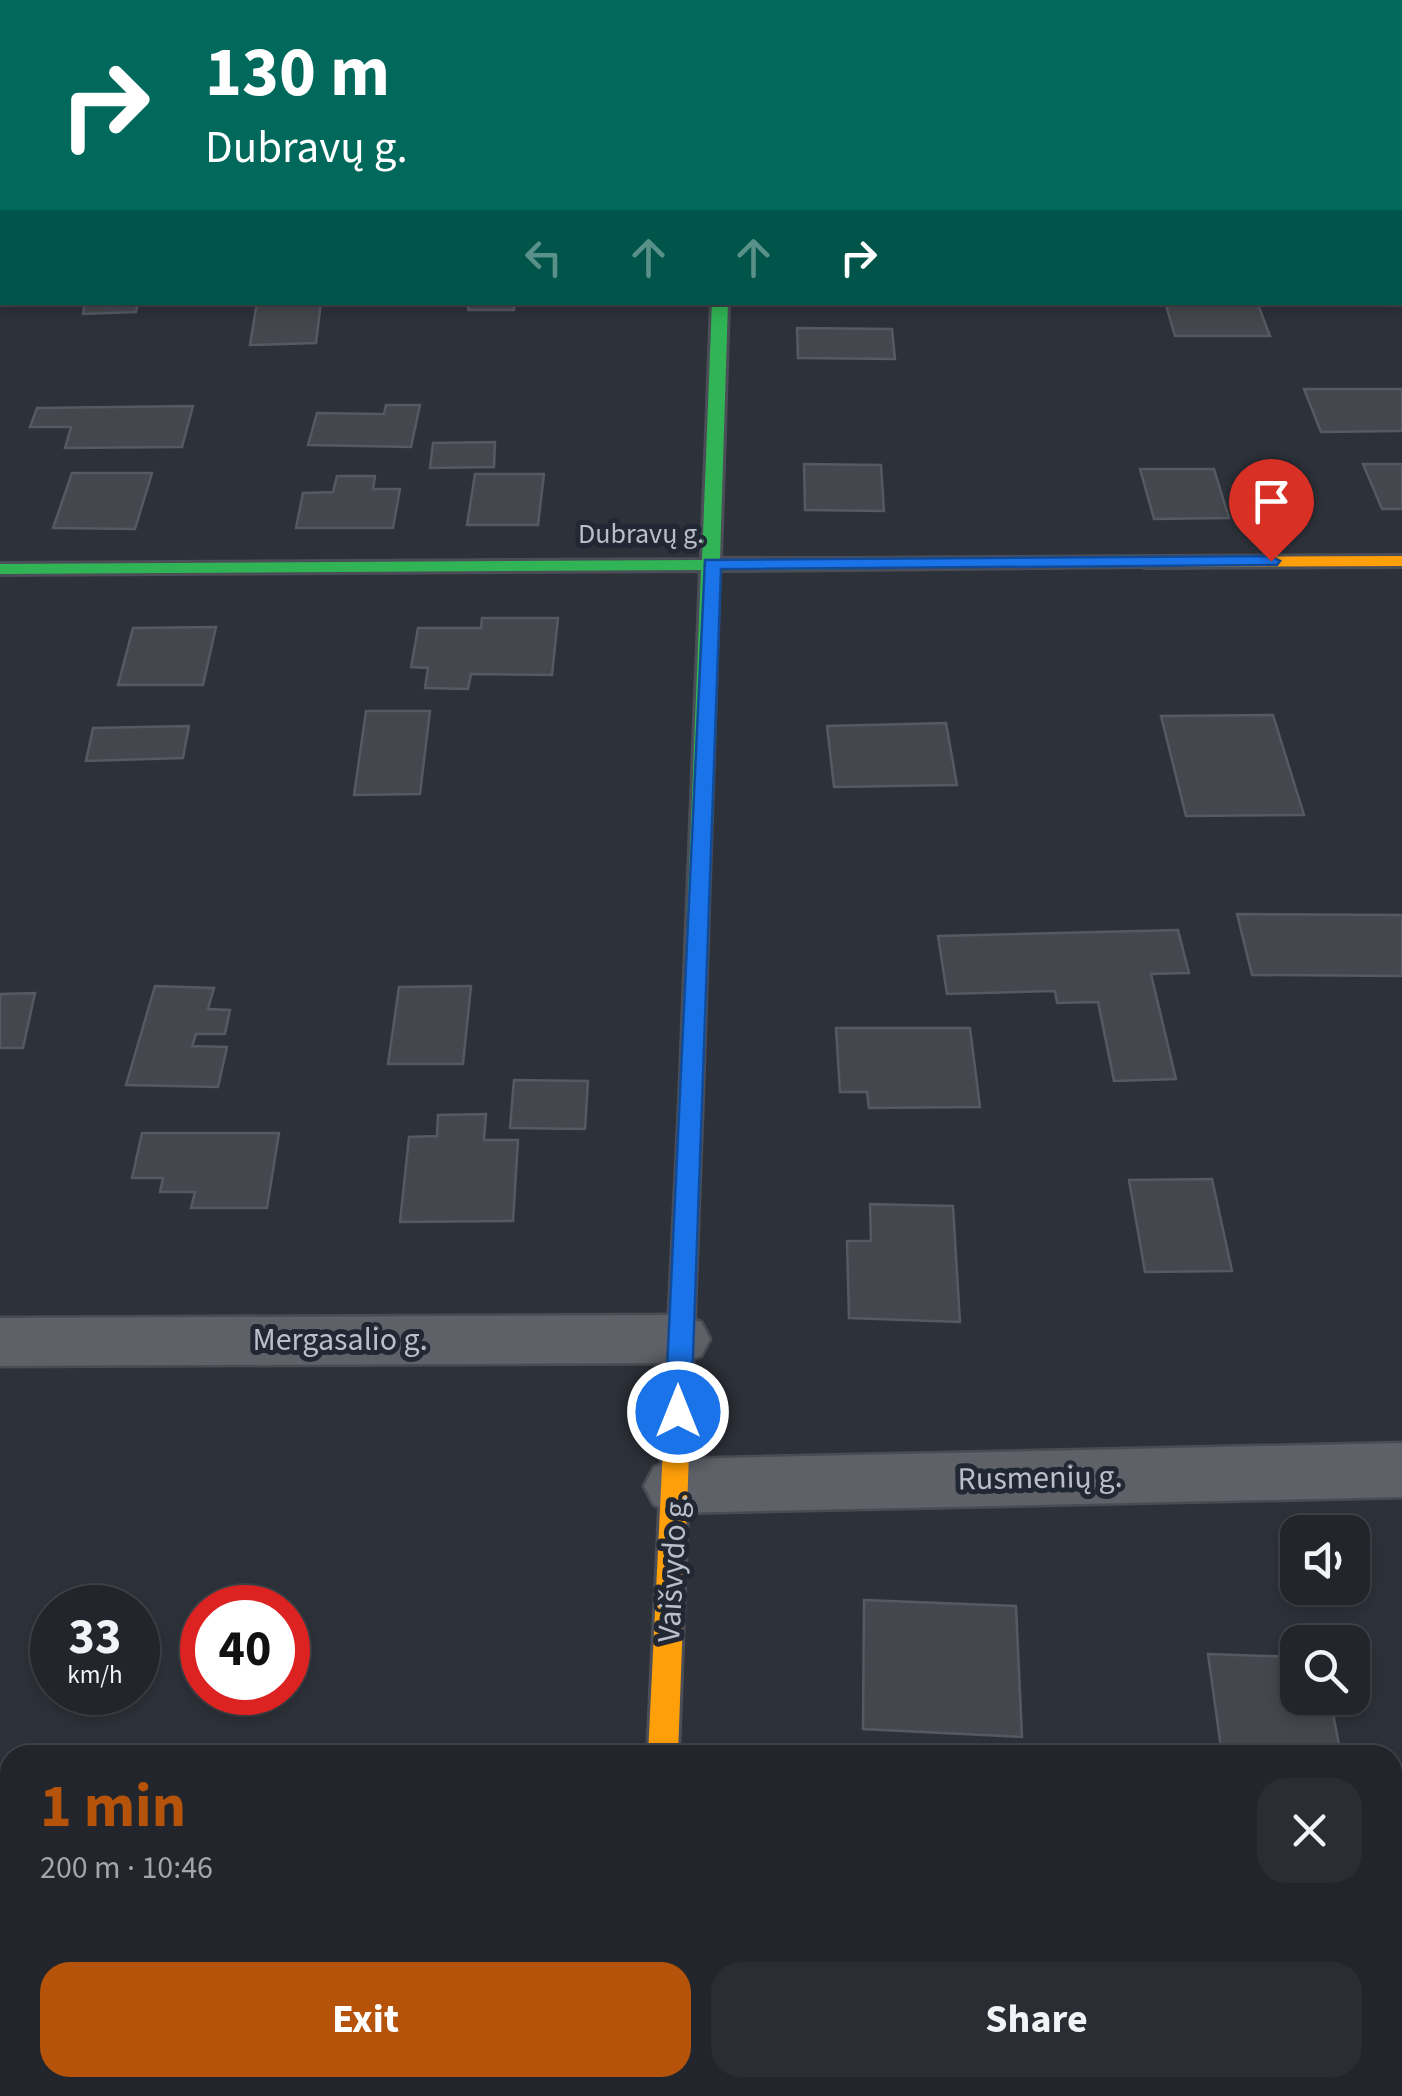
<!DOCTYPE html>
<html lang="en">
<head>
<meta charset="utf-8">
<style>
	body { margin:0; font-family:"Source Sans 3",sans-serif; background:#2a2d33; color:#f1f3f6; height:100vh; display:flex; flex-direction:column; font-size:38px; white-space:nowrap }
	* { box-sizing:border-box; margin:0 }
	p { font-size:32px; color:#a2a5a9 }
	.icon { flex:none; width:55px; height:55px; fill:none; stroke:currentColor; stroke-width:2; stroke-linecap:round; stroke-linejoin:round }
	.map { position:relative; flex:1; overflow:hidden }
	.drawer { position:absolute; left:0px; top:1745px; width:1402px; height:352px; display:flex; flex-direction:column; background:#22252b; border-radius:30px 30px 0 0; box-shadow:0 5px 15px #0003,0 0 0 2px #3f4247 }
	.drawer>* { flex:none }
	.guide { position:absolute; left:0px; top:0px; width:1402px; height:305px; box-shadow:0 5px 15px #0003,0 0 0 2px #3f4247; background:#00695c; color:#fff; overflow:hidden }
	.buttons { position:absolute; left:1280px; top:1515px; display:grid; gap:20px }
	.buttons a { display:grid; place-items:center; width:90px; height:90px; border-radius:20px; background:#22252b; box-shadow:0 5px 15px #0003,0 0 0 2px #3f4247; font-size:50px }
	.speed { position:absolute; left:30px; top:1585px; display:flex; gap:20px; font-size:50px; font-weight:700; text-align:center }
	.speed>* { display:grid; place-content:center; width:130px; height:130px; border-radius:50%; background:#22252b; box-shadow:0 5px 15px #0003,0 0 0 2px #3f4247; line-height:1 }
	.speed small { font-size:25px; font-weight:400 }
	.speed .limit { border:15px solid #d22; background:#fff; color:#111 }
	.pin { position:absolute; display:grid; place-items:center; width:85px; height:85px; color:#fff; margin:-102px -42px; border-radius:50% 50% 50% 0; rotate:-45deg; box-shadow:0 0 10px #0007 }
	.pin .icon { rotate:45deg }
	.me { position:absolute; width:110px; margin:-55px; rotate:0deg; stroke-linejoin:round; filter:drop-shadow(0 0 8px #0008) }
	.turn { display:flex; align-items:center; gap:35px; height:210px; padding:0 40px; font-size:45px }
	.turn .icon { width:130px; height:130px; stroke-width:2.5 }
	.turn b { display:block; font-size:70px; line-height:85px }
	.lanes { display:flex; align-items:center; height:95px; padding:0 40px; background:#0003; justify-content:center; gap:50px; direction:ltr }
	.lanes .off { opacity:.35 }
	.round { display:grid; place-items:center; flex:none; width:105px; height:105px; border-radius:30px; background:#2a2d33 }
	.headline { display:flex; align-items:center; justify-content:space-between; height:170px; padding:0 40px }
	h1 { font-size:60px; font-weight:700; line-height:75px; color:#b45309 }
	.button { display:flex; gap:20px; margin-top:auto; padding:20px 40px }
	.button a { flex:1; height:115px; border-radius:30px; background:#b45309; color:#fff; font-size:40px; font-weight:700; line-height:115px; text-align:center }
	.button a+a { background:#2a2d33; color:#f1f3f6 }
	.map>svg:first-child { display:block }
	.building { fill:#44484e; stroke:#565961; stroke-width:2.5 }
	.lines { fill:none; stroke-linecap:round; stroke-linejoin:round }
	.street-casing { stroke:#494c52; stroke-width:5 }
	.fast-casing { stroke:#4b4e56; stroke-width:6 }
	.slow-casing { stroke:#4b4e56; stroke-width:6 }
	.jam-casing { stroke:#4b4e56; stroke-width:6 }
	.street { fill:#5e6168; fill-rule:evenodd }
	.fast { fill:#30b455; fill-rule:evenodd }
	.slow { fill:#ff9f0a; fill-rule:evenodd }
	.jam { fill:#e5322d; fill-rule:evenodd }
	.route { fill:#1a73e8; stroke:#114b97; stroke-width:2.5 }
	.labels { text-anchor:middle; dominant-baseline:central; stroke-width:10; stroke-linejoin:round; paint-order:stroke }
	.far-street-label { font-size:28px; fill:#b9bec9; stroke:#212834 }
	.street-label { font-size:32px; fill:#b9bec9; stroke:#212834 }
</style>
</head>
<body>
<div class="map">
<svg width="1402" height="2096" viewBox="0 0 1402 2096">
	<rect width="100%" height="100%" fill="#2d3139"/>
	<path class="building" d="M 85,302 L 138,302 L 136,312 L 83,314 Z
		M 257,302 L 321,302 L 316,343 L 250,345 Z
		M 469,302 L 514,302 L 514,310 L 468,310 Z
		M 1165,302 L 1257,302 L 1270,336 L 1175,336 Z
		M 797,328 L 892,329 L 895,359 L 798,358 Z
		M 1304,389 L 1402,389 L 1402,431 L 1321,432 Z
		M 386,405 L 420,405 L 411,447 L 308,445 L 317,413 L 384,414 Z
		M 193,406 L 182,447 L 65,448 L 71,427 L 30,427 L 37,408 Z
		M 495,442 L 494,467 L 430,468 L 433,443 Z
		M 804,464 L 881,465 L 884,511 L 805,510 Z
		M 1363,464 L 1402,464 L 1402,509 L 1382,509 Z
		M 1140,469 L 1214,469 L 1229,518 L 1154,519 Z
		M 72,473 L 152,473 L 135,529 L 53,528 Z
		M 475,474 L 544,474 L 538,525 L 467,525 Z
		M 337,476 L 375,476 L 373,489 L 400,489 L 393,528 L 296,528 L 303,493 L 333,492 Z
		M 482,618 L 558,618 L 552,675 L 471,674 L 468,689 L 425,688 L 428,668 L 411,667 L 418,628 L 481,628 Z
		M 216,627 L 203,685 L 118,685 L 133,628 Z
		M 366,711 L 430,711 L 420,794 L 354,795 Z
		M 1273,715 L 1304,815 L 1186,816 L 1161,716 Z
		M 946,723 L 957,785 L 834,787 L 827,726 Z
		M 189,726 L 183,758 L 86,761 L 93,728 Z
		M 1237,914 L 1402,915 L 1402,976 L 1252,975 Z
		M 1178,930 L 1189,973 L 1151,974 L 1176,1079 L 1114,1081 L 1098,1002 L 1057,1003 L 1055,991 L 947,994 L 938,936 Z
		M 155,986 L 214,988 L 208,1009 L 230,1010 L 225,1034 L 196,1034 L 192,1046 L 227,1047 L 218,1087 L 126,1085 Z
		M 471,986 L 463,1064 L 388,1064 L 399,987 Z
		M 35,993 L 23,1048 L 0,1048 L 0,994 Z
		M 836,1028 L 970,1028 L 980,1107 L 869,1108 L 867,1092 L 840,1092 Z
		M 514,1080 L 588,1081 L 585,1129 L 510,1128 Z
		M 486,1114 L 484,1140 L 518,1140 L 513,1221 L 400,1222 L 409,1137 L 437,1136 L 438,1115 Z
		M 142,1133 L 279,1133 L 267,1208 L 191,1208 L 195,1192 L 160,1192 L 163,1178 L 132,1178 Z
		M 1212,1179 L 1232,1271 L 1145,1272 L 1129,1180 Z
		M 870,1204 L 953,1206 L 960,1322 L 849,1318 L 847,1241 L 871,1241 Z
		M 864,1600 L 1016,1606 L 1022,1737 L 863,1729 Z
		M 1208,1654 L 1298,1657 L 1298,1698 L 1330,1698 L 1341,1755 L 1222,1755 Z
		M 1392,1924 L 1402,1970 L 1402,2067 L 1392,2067 Z
		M 917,2088 L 1023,2088 L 1023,2092 Z
		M 1267,2088 L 1391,2088 L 1392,2096 L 1268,2096 Z"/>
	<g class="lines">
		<g class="street-casing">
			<path id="street" d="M 0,188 L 2,189 L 2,210 L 0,210 Z
				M 679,1315 L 701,1322 L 710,1339 L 701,1356 L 679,1363 L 0,1366 L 0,1318 Z
				M 1402,1443 L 1402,1497 L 677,1513 L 654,1505 L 644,1486 L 654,1467 L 677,1459 Z
				M 605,2088 L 684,2088 L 685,2096 L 605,2096 Z"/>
		</g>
		<g class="fast-casing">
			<path id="fast" d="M 712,302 L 728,302 L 720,559 L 854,559 L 863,564 L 854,569 L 719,570 L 702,1099 L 691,1107 L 680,1099 L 701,570 L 0,574 L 0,564 L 702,560 Z"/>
		</g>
		<g class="slow-casing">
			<path id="slow" d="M 1402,556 L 1402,566 L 1144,567 L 1135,562 L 1144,557 Z
				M 691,1091 L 702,1099 L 678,1755 L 648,1755 L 680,1099 Z"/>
		</g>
		<g class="jam-casing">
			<path id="jam" d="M 1144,557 L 1150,558 L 1150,566 L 854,569 L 845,564 L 854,559 Z"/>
		</g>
		<use href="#street" class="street"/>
		<use href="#fast" class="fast"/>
		<use href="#slow" class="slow"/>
		<use href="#jam" class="jam"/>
	</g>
	<path class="route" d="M 1271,556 L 1280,561 L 1277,565 L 721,569 L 691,1412 L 688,1419 L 669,1419 L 665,1412 L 705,560 Z"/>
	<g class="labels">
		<g class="far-street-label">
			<text x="641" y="534">Dubravų g.</text>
		</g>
		<g class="street-label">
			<text x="340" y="1340">Mergasalio g.</text>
			<text transform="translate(1040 1478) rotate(-1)">Rusmenių g.</text>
			<text transform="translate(673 1568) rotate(-87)">Vaišvydo g.</text>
		</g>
	</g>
</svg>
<div class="buttons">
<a><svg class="icon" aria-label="sound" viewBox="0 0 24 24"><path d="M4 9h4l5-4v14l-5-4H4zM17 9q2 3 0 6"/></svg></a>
<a><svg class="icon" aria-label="search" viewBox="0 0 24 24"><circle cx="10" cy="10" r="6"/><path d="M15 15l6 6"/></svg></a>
</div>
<div class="speed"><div>33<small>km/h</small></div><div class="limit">40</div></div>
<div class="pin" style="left:1271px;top:561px;background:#d93025"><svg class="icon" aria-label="arrive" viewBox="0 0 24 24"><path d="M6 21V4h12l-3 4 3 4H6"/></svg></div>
<svg class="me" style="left:678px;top:1412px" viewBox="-20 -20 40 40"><circle r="17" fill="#1a73e8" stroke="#fff" stroke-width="3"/><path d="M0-11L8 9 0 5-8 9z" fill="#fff"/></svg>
<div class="guide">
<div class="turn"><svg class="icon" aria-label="right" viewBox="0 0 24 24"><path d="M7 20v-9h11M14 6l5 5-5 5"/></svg><div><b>130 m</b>Dubravų g.</div></div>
<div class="lanes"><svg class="icon off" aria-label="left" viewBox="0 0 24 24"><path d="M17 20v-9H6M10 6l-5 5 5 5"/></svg><svg class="icon off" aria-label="ahead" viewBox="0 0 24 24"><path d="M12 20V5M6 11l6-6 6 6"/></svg><svg class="icon off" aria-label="ahead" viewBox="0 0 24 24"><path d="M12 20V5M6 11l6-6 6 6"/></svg><svg class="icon" aria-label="right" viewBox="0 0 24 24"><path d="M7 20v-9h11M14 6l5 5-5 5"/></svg></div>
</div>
<section class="drawer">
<div class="headline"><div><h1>1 min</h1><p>200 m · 10:46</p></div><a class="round"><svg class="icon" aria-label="close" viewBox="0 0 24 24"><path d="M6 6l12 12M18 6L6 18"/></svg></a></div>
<div class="button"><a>Exit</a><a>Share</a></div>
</section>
</div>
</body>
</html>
